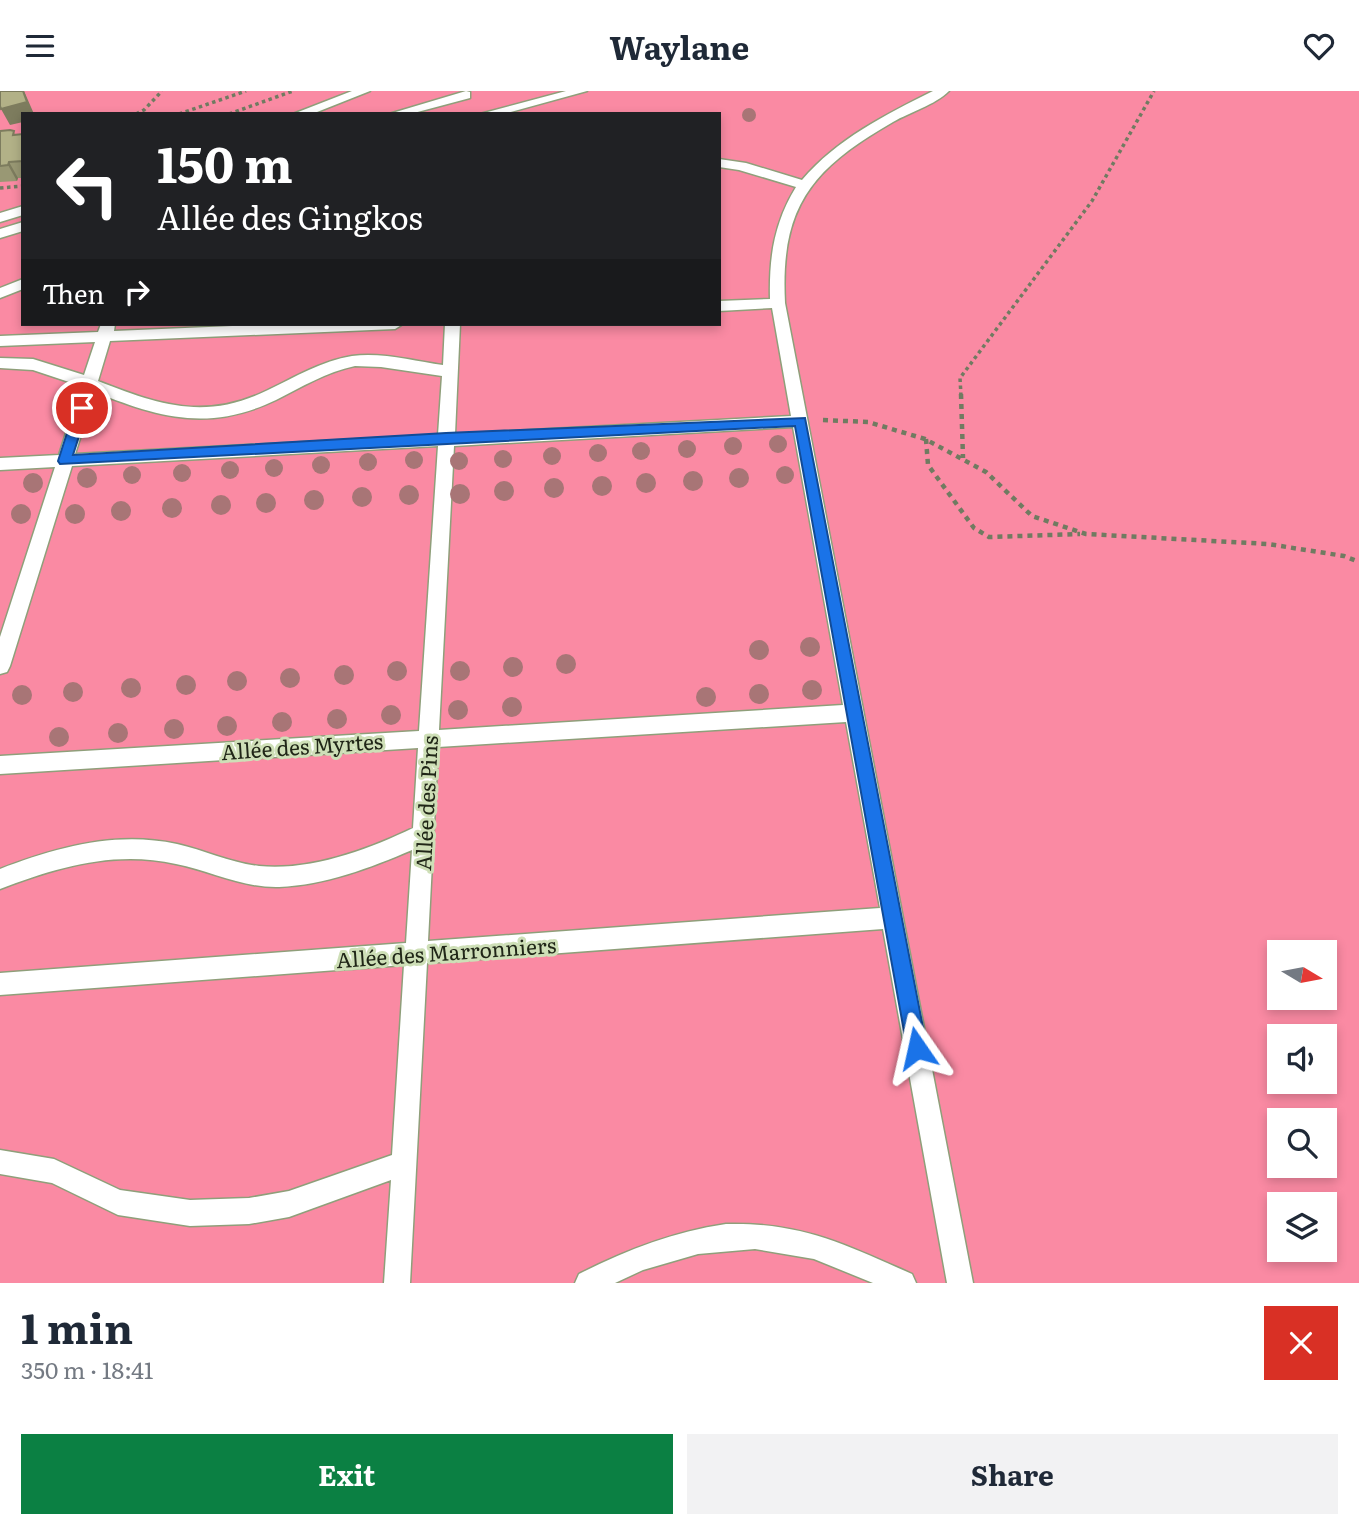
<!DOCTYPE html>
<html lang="en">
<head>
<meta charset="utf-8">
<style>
	body { margin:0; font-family:Literata,serif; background:#f2f2f3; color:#1f2937; height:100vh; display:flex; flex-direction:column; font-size:26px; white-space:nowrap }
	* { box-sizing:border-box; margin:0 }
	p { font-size:23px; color:#747a83 }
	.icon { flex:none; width:38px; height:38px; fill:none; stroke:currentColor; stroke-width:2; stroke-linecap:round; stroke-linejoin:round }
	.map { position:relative; height:1192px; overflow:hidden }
	.details { display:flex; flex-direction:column; background:#fff; flex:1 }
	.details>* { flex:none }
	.guide { position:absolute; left:21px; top:21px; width:700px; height:214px; border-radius:0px; box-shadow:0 4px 10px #0003; background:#202124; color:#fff; overflow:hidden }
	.needle { width:46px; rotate:100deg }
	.buttons { position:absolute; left:1267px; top:849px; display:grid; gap:14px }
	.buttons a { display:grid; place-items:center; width:70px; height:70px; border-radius:0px; background:#fff; box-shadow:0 4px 10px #0003; font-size:35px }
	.pin { position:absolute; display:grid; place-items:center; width:60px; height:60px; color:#fff; margin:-30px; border:4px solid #fff; border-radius:50%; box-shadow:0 2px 7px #0007 }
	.me { position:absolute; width:77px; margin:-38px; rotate:349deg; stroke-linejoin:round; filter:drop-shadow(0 0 5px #0008) }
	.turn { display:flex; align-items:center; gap:24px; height:147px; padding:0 21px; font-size:32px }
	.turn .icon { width:91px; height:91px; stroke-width:2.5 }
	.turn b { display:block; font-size:49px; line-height:60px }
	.then { display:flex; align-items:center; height:66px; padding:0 21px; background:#0003; gap:14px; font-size:26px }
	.round { display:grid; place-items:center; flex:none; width:74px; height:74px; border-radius:0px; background:#f2f2f3 }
	.head { display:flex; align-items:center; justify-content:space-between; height:119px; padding:0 21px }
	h1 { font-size:42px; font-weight:700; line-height:52px }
	.cta { display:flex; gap:14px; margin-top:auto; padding:14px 21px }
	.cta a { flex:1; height:80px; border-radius:0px; background:#0b8043; color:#fff; font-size:28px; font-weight:700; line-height:80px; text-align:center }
	.cta a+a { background:#f2f2f3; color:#1f2937 }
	header { display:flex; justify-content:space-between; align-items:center; height:91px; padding:0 21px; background:#fff; font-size:32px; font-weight:700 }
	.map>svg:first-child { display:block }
	.green { fill:#fa8aa3; fill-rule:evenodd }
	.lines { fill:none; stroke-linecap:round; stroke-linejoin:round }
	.lane-casing { stroke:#8f9f7a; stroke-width:3 }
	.path-far1 { stroke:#707b61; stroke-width:3.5; stroke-dasharray:3.5 3.5; stroke-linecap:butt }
	.path { stroke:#707b61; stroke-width:4.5; stroke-dasharray:5 5; stroke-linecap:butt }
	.lane { fill:#fff; fill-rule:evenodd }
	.tree { fill:#a87576 }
	.wall { fill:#999874 }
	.shaded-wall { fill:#7d7c5e }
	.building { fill:#b2b187; stroke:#7d7c5e; stroke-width:2 }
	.route { fill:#1a73e8; stroke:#114b97; stroke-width:2 }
	.labels { text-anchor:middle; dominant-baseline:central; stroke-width:6; stroke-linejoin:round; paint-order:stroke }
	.street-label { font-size:21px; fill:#202617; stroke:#cedfb7 }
</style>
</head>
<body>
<header><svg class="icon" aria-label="menu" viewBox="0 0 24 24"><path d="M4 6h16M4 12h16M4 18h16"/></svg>Waylane<svg class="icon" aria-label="heart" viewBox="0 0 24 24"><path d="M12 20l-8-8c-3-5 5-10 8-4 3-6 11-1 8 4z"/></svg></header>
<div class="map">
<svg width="1359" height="1192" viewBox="0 0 1359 1192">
	<rect width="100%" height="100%" fill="#cedfb7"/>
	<path class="green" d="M 0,0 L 1359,0 L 1359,1192 L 0,1192 ZM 23,23 L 719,23 L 719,233 L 23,233 ZM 1279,861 L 1325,861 L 1325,906 L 1279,906 ZM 1279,945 L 1325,945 L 1325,990 L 1279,990 ZM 1279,1029 L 1325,1029 L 1325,1074 L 1279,1074 ZM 1279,1113 L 1325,1113 L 1325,1158 L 1279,1158 Z"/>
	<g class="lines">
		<g class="lane-casing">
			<path id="lane" d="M 352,0 L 370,0 L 312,23 L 293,23 Z
				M 466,0 L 470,1 L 470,7 L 410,23 L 389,23 Z
				M 566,0 L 587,0 L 503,23 L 480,23 Z
				M 933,0 L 949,0 C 935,14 910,21 893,31 C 811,78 780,116 785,212 L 973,1192 L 947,1192 L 883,838 L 427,872 L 410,1192 L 384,1192 L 391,1089 L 289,1126 L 249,1133 L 190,1135 L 118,1124 L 52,1092 L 0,1083 L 0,1059 L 54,1068 L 120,1099 L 190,1109 L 249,1107 L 289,1100 L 392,1064 L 404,874 L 0,904 L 0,882 L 406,852 L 412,759 C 370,777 325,794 279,796 C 243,797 211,780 176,773 C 115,759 57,776 0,798 L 0,778 C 57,756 116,740 177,753 C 204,759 231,772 259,775 C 311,780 367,759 413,737 L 418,657 L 0,683 L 0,665 L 419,640 L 438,355 L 72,375 L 10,575 L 7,581 L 0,583 L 0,546 L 55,376 L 0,379 L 0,367 L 59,364 L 81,295 L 33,279 L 0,277 L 0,267 L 33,268 L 84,284 L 95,251 L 0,255 L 0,245 L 98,241 L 101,233 L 115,233 L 114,240 L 283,233 L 403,233 L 395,238 L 110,250 L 98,290 C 159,314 206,330 268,299 C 295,286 322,270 352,265 C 382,261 414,270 443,274 L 445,233 L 460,233 L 455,343 L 791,325 L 772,217 L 719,220 L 719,210 L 770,208 C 769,166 774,132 796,96 L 739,79 L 719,76 L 719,68 L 746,72 L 802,89 C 837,48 885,24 933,0 ZM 355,275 L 381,276 L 442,285 L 438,344 L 75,363 L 95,301 C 160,327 209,341 276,309 C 302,296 326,281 355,275 ZM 793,336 L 843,614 L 439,639 L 454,355 ZM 846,631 L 880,817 L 428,850 L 438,656 Z
				M 23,115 L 23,124 L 0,131 L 0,122 Z
				M 23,131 L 23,140 L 0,147 L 0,138 Z
				M 23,188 L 23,198 L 0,207 L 0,197 Z
				M 726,1133 C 801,1131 846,1154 912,1183 L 916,1192 L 873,1192 L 814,1168 L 755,1158 L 698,1163 L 643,1179 L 615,1192 L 575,1192 L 579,1183 C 626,1159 673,1141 726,1133 Z"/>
		</g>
		<path class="path-far1" d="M 136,23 L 144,19 L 162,0
			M 179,23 L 246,0
			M 229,23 L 293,0
			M 0,97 L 23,95
			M 961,305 L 960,287 L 1092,110 L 1154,0"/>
		<path class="path" d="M 961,303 L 963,367
			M 823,329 L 868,331 L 925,348 L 986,381 L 1032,425 L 1086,443 L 1268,453 L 1344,465 L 1359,471
			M 926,348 L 928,374 L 974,437 L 989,446 L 1080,443"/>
		<use href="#lane" class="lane"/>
	</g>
	<g class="tree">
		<circle cx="749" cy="24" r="7"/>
		<circle cx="778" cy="353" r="9"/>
		<circle cx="733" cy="355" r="9"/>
		<circle cx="687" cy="358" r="9"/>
		<circle cx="641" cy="360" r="9"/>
		<circle cx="598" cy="362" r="9"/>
		<circle cx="552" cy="365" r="9"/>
		<circle cx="503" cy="368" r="9"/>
		<circle cx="414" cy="369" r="9"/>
		<circle cx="459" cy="370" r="9"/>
		<circle cx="368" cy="371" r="9"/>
		<circle cx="321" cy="374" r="9"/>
		<circle cx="274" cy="377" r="9"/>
		<circle cx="230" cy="379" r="9"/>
		<circle cx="182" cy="382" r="9"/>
		<circle cx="132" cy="384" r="9"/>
		<circle cx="785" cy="384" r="9"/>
		<circle cx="87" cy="387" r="10"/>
		<circle cx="739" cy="387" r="10"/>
		<circle cx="693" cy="390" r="10"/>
		<circle cx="33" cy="392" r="10"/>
		<circle cx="646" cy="392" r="10"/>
		<circle cx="602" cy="395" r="10"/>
		<circle cx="554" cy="397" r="10"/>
		<circle cx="504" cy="400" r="10"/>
		<circle cx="460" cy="403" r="10"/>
		<circle cx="409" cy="404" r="10"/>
		<circle cx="362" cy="406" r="10"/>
		<circle cx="314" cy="409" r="10"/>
		<circle cx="266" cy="412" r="10"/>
		<circle cx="221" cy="414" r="10"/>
		<circle cx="172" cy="417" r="10"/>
		<circle cx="121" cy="420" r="10"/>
		<circle cx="21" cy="423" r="10"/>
		<circle cx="75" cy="423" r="10"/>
		<circle cx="810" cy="556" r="10"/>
		<circle cx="759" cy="559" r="10"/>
		<circle cx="566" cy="573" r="10"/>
		<circle cx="513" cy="576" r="10"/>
		<circle cx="397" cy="580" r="10"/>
		<circle cx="460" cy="580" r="10"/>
		<circle cx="344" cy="584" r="10"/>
		<circle cx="290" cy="587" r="10"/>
		<circle cx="237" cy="590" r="10"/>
		<circle cx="186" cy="594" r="10"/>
		<circle cx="131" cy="597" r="10"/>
		<circle cx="812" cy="599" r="10"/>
		<circle cx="73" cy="601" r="10"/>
		<circle cx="759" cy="603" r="10"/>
		<circle cx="22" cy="604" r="10"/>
		<circle cx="706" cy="606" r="10"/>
		<circle cx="512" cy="616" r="10"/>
		<circle cx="458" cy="619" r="10"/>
		<circle cx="391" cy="624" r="10"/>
		<circle cx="337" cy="628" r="10"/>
		<circle cx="282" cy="631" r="10"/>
		<circle cx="227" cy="635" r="10"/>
		<circle cx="174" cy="638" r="10"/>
		<circle cx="118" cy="642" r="10"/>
		<circle cx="59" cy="646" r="10"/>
	</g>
	<path class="wall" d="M 0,40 L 16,43 L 23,43 L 23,87 L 18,87 L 17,90 L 0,91 Z"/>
	<path class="shaded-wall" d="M 23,0 L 24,0 L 34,23 L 23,23 L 23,31 L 10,34 L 1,18 Z
		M 9,71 L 18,87 L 17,90 L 8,74 Z"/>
	<path class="building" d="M 0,0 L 23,0 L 27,11 L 1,18 L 0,15 Z
		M 10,39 L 14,40 L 13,44 L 23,43 L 23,70 L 9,71 L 8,74 L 0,75 L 0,40 Z"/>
	<path class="route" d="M 82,312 L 88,317 L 73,364 L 446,342 L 805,327 L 927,957 L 924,964 L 917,967 L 910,964 L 907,957 L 795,335 L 60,373 L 58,370 L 75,317 Z"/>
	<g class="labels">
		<g class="street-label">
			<text transform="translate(302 654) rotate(-4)">Allée des Myrtes</text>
			<text transform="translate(425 712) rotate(-87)">Allée des Pins</text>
			<text transform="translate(446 860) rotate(-4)">Allée des Marronniers</text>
		</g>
	</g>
</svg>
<div class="buttons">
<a><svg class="needle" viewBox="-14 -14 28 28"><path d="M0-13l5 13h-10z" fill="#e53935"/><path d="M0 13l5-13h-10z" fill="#747a83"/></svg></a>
<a><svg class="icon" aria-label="sound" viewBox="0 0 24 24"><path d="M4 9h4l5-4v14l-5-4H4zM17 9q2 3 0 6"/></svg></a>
<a><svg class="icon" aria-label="search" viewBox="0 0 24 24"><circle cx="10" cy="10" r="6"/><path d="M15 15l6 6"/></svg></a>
<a><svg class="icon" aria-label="layers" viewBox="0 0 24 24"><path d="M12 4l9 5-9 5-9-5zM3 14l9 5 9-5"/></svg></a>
</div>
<div class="pin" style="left:82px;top:317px;background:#d93025"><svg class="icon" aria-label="arrive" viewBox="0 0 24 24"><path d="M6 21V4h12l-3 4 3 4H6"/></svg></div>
<svg class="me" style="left:917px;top:957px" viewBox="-20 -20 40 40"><path d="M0-17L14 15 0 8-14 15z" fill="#1a73e8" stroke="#fff" stroke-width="4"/></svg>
<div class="guide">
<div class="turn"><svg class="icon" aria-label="left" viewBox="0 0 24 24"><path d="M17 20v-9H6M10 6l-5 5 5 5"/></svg><div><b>150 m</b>Allée des Gingkos</div></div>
<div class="then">Then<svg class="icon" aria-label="right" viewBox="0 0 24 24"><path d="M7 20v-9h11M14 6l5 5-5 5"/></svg></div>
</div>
</div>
<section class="details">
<div class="head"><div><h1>1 min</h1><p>350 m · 18:41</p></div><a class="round" style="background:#d93025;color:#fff"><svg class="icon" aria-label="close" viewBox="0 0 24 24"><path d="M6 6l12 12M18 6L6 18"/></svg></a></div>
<div class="cta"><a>Exit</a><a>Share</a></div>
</section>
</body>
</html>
